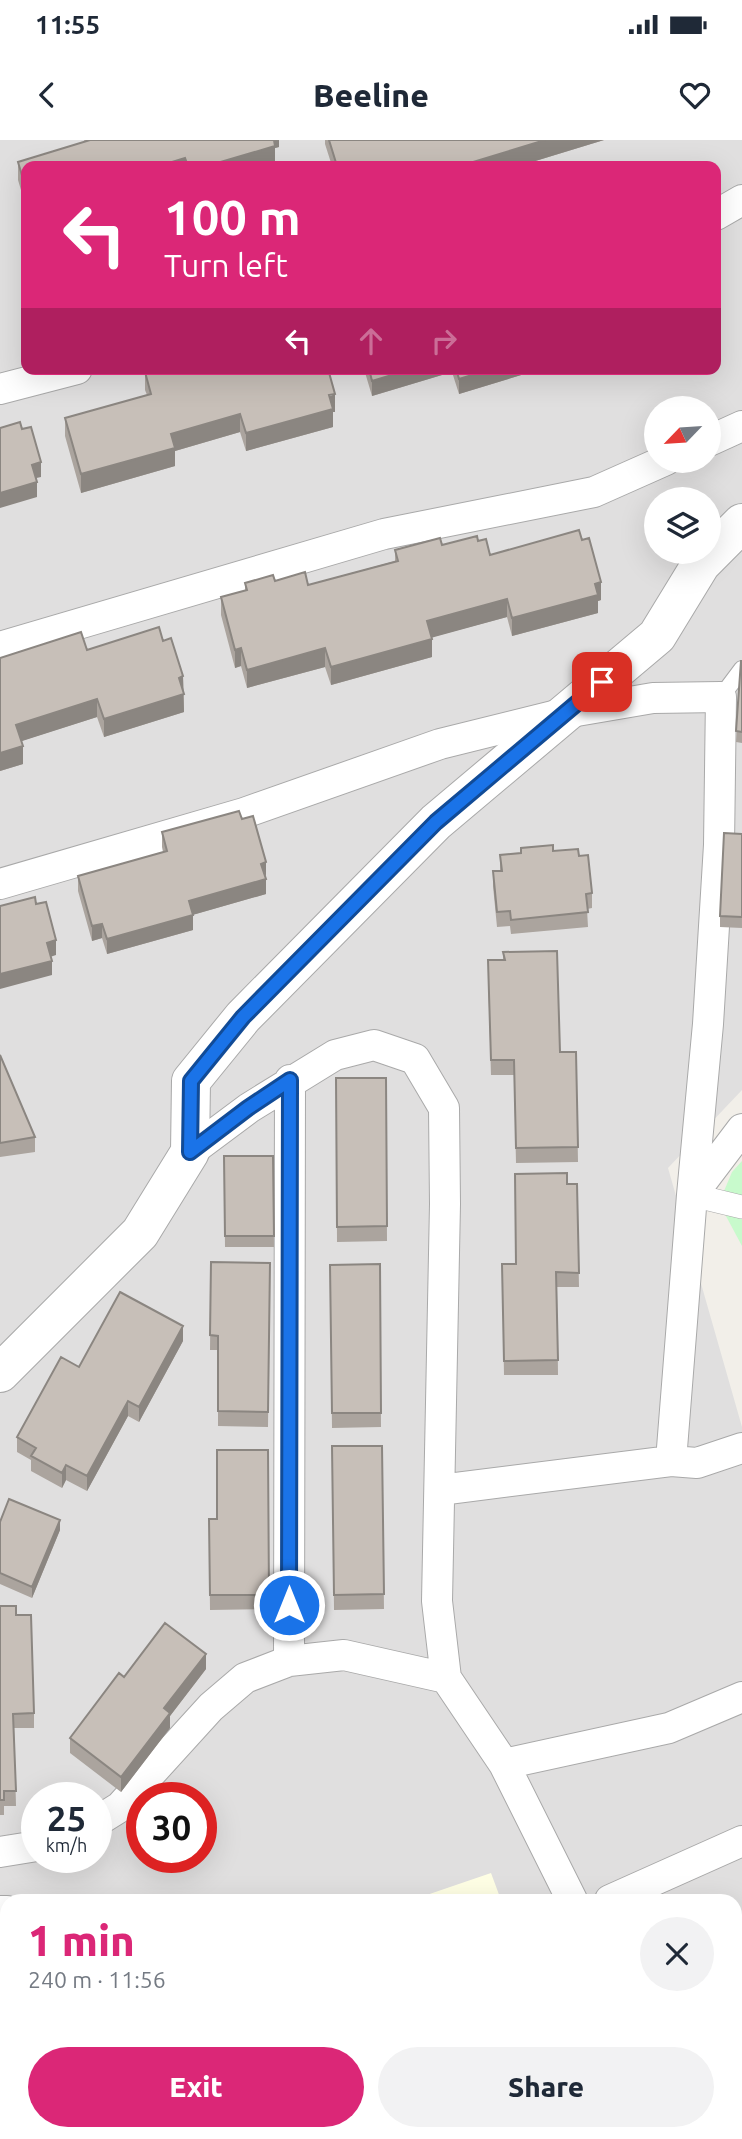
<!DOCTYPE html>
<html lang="en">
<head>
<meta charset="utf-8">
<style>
	body { margin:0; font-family:Ubuntu,sans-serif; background:#f2f2f3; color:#1f2937; height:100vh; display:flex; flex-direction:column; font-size:26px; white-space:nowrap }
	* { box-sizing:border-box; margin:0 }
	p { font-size:23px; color:#747a83 }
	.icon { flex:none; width:38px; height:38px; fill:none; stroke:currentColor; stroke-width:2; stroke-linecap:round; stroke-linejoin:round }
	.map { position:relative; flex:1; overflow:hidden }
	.sheet { position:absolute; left:0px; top:1754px; width:742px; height:247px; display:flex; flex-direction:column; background:#fff; border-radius:21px 21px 0 0; box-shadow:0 7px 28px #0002 }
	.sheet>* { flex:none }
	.top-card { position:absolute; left:21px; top:21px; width:700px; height:214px; border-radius:14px; box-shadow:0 7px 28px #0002; background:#db2777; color:#fff; overflow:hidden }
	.needle { width:46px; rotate:245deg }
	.tools { position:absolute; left:644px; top:256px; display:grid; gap:14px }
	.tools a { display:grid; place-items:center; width:77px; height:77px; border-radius:50%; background:#fff; box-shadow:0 7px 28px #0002; font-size:35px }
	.speed { position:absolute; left:21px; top:1642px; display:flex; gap:14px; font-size:35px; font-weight:700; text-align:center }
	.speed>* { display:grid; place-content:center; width:91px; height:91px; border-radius:50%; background:#fff; box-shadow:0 7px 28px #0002; line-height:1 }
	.speed small { font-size:18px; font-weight:400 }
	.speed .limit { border:10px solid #d22; background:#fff; color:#111 }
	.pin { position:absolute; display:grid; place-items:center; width:60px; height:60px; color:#fff; margin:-30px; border-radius:14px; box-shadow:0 4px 10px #0006 }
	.me { position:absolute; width:77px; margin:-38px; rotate:0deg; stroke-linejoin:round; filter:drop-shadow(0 0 5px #0008) }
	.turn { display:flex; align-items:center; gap:24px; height:147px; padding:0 28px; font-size:32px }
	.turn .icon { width:91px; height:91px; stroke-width:2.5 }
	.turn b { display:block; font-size:49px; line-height:60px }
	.lanes { display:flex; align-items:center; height:66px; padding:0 28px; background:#0003; justify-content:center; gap:35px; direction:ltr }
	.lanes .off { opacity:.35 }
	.round { display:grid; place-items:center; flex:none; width:74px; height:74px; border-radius:37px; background:#f2f2f3 }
	.summary { display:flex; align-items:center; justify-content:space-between; height:119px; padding:0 28px }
	h1 { font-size:42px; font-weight:800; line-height:52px; color:#db2777 }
	.button { display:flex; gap:14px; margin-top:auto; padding:14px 28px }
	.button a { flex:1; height:80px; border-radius:42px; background:#db2777; color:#fff; font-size:28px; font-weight:800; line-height:80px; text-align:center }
	.button a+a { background:#f2f2f3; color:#1f2937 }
	.status { display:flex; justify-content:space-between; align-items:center; height:49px; padding:0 35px; background:#fff; direction:ltr }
	.status svg { height:19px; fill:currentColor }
	header { display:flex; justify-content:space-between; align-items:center; height:91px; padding:0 28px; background:#fff; font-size:32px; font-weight:800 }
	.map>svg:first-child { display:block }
	.residential { fill:#e0dfdf; fill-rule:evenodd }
	.education { fill:#ffffe5 }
	.park { fill:#c8facc }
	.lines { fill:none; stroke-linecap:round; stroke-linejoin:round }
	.service-casing { stroke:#a9a9a9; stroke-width:18 }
	.pedestrian-casing { stroke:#a9a9a9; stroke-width:24 }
	.minor-casing { stroke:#a9a9a9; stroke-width:32 }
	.tertiary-casing { stroke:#a9a9a9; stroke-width:40 }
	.service { stroke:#fff; stroke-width:16 }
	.pedestrian { stroke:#fff; stroke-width:23 }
	.minor { stroke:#fff; stroke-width:30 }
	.tertiary { stroke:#fff; stroke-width:38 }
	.wall { fill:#aba49e }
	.shaded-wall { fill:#8b8681 }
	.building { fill:#c7bfb8; stroke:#8b8681; stroke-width:2 }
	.route-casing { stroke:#114b97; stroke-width:18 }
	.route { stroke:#1a73e8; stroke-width:12 }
</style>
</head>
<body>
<div class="status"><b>11:55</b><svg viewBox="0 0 49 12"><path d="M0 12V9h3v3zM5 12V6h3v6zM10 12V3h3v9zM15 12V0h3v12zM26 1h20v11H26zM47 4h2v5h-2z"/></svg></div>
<header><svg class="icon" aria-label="back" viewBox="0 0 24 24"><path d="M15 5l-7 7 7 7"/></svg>Beeline<svg class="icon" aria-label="heart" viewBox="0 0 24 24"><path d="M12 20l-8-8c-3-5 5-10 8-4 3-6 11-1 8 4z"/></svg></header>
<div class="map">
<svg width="742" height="1999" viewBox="0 0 742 1999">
	<rect width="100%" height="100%" fill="#f2efe9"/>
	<path class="residential" d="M 0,0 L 742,0 L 742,950 L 668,1028 L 742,1287 L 742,1999 L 0,1999 ZM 26,26 L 716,26 L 716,229 L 26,229 ZM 656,268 L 709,268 L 709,320 L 656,320 ZM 656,359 L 709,359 L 709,411 L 656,411 ZM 37,1657 L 96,1657 L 96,1717 L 37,1717 ZM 142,1657 L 201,1657 L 201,1717 L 142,1717 ZM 7,1760 L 735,1760 L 735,1993 L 7,1993 Z"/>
	<path class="education" d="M 491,1733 L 501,1760 L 412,1760 Z
		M 400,1993 L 537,1993 L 539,1999 L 386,1999 Z"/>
	<path class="park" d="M 742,1021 L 742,1106 L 719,1063 L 732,1032 Z"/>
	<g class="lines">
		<g class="service-casing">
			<path id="service" d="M 721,557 L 742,529"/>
		</g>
		<g class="pedestrian-casing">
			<path id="pedestrian" d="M 692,1055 L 742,1067"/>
		</g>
		<g class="minor-casing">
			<path id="minor" d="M 716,75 L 742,60
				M 0,249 L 77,229
				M 709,301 L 742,286
				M 0,507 L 384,394 L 594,352 L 666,320
				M 0,744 L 244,673 L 440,604 L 565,573 L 653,558 L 721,557 L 719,705 L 708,884 L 692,1055 L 671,1321
				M 190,1012 L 249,968 L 335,915 L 374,905 L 415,919 L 444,968 L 445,1064 L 437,1461 L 446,1538 L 504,1624 L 572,1760
				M 692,1055 L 742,989
				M 440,1350 L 671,1321 L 697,1323 L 742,1308
				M 289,1521 L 290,940
				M 504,1624 L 669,1588 L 742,1557
				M 96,1682 L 120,1667 L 211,1567 L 245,1538 L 289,1521 L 344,1515 L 446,1538
				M 0,1712 L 37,1706
				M 610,1760 L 742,1701
				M 0,1771 L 7,1771
				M 735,1850 L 742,1847
				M 671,1993 L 674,1999"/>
		</g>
		<g class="tertiary-casing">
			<path id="tertiary" d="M 0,1233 L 140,1093 L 190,1012 L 191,941 L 243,877 L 436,682 L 657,496 L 701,424 L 742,383"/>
		</g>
		<use href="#service" class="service"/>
		<use href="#pedestrian" class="pedestrian"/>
		<use href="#minor" class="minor"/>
		<use href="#tertiary" class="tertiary"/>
	</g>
	<path class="wall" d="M 84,0 L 279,0 L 279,7 L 275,8 L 275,24 L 267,26 L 26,26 L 26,67 L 18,40 L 18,22 L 85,2 Z
		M 325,0 L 604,0 L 519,26 L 332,26 L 325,4 Z
		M 364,229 L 541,229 L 459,254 L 452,232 L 372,256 Z
		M 234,230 L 335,272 L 333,272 L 333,287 L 246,311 L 240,292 L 175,311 L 175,326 L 81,353 L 65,296 L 65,278 L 147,255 L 145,250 L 145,232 Z
		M 478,401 L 490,415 L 601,460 L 598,461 L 598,473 L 512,496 L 507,477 L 432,497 L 432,517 L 331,545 L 325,527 L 247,548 L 241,526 L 235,528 L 221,475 L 221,457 L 245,451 L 245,443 L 275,441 L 308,445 L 395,421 L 395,410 Z
		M 159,487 L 163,501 L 171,498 L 183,536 L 184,572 L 104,597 L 97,577 L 21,601 L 23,606 L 23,624 L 0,631 L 0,518 L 81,492 L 87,510 Z
		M 742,521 L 742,603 L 736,602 Z
		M 242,679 L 265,737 L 266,754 L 192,775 L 193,790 L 107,814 L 102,798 L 92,801 L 78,751 L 78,736 L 163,712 L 162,707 L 162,692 Z
		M 742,694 L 742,788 L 720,787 L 720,776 Z
		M 553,711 L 579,716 L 592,753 L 592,768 L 587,769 L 588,787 L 511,794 L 510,786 L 497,787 L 493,746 L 493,731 L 500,731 L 500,715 Z
		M 503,812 L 560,912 L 576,912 L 578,1022 L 516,1023 L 514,935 L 491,935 L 488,835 L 503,820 Z
		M 0,915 L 35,997 L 35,1012 L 0,1017 Z
		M 336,938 L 386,938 L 387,1101 L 337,1102 Z
		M 224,1016 L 273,1016 L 274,1107 L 225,1107 Z
		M 567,1044 L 577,1044 L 579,1147 L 557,1147 L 558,1235 L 504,1235 L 502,1124 L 516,1124 Z
		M 211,1122 L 270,1123 L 268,1287 L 218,1286 L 218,1210 L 210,1210 Z
		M 380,1124 L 381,1287 L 332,1288 L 330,1125 Z
		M 183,1201 L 139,1282 L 128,1276 L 87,1351 L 66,1340 L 62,1348 L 31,1331 L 31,1320 L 17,1312 L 17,1297 L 79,1227 Z
		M 332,1306 L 382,1306 L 384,1469 L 334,1470 Z
		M 268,1310 L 269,1469 L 210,1470 L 209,1379 L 217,1379 Z
		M 0,1382 L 60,1390 L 32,1458 L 0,1444 Z
		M 0,1466 L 16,1475 L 34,1573 L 34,1588 L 14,1588 L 16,1666 L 4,1666 L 4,1675 L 0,1675 Z
		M 206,1529 L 170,1576 L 170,1588 L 121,1652 L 70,1613 L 70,1598 L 124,1537 Z"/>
	<path class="shaded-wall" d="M 271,0 L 279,0 L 279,7 L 275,8 L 275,24 L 267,26 L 207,26 Z
		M 545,0 L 604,0 L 519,26 L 460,26 Z
		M 185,18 L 185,26 L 159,26 Z
		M 412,229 L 452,229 L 452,232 L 372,256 L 372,241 Z
		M 492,229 L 541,229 L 459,254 L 459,239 Z
		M 335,254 L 335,272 L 333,272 L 333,287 L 246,311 L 246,293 Z
		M 240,274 L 240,292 L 175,311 L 175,326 L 81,353 L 81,334 L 171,294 Z
		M 41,322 L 41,337 L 32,339 L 32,325 Z
		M 37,342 L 37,357 L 0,368 L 0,353 Z
		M 601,442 L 601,460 L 598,461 L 598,473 L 512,496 L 512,478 L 595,444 Z
		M 507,459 L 507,477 L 427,499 L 427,481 Z
		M 432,499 L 432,517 L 331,545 L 331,527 Z
		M 241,508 L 241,526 L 235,528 L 235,510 Z
		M 325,508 L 325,527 L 247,548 L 247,530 Z
		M 183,536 L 184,572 L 104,597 L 104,579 Z
		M 97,559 L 97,577 L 16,603 L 16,585 Z
		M 23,606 L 23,624 L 0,631 L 0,613 Z
		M 266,722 L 266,737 L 261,724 Z
		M 266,739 L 266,754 L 189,776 L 189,761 Z
		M 193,775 L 193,790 L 107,814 L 107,799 Z
		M 102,784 L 102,798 L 92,801 L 92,786 Z
		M 56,800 L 56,815 L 47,818 L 47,803 Z
		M 52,821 L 52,835 L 0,849 L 0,834 Z
		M 183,1186 L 183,1201 L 139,1282 L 139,1267 Z
		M 128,1261 L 128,1276 L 87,1351 L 87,1336 Z
		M 66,1325 L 66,1340 L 62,1348 L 62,1333 Z
		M 60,1380 L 60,1390 L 32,1458 L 32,1447 Z
		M 206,1514 L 206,1529 L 170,1576 L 170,1588 L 121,1652 L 121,1637 L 164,1568 Z"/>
	<path class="building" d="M 90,0 L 274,0 L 275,6 L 207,26 L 188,26 L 185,18 L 159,26 L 26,26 L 26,49 L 18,22 Z
		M 329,0 L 545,0 L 460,26 L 337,26 Z
		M 154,229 L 233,229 L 234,230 L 238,229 L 328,229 L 335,254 L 329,255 L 333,269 L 246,293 L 240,274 L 171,294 L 175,308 L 81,334 L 65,278 L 151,254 L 145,232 Z
		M 369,229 L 412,229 L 372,241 Z
		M 456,229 L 492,229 L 459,239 Z
		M 20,282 L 22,289 L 31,287 L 41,322 L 32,325 L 37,342 L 0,353 L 0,288 Z
		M 579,390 L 582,400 L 589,398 L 601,442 L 595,444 L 598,455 L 512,478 L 507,459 L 427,481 L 432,499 L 331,527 L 325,508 L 247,530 L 241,508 L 235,510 L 221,457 L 247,450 L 245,443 L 273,435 L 275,441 L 305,432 L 308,445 L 398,421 L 395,410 L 440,398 L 442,405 L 477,396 L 478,401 L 486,399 L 490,415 Z
		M 159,487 L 163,501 L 171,498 L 183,536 L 179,538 L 184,554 L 104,579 L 97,559 L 16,585 L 23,606 L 0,613 L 0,518 L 81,492 L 87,510 Z
		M 741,521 L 742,521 L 742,592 L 736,591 Z
		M 239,671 L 242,679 L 253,676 L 266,722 L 261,724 L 266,739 L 189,761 L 193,775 L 107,799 L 102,784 L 92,786 L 78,736 L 167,711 L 162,692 Z
		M 724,693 L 742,694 L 742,777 L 720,776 Z
		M 553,705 L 553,711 L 578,709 L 579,716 L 588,715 L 592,753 L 586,754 L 588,772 L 511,780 L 510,771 L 497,772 L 493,731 L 502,731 L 500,715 L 521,713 L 521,708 Z
		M 35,757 L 36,764 L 46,762 L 56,800 L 47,803 L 52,821 L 0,834 L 0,766 Z
		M 557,811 L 560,912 L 576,912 L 578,1007 L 516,1008 L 514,920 L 491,920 L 488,820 L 505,820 L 503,812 Z
		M 0,915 L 35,997 L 0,1003 Z
		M 336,938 L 386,938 L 387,1086 L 337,1087 Z
		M 224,1016 L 273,1016 L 274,1096 L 225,1096 Z
		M 567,1033 L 567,1044 L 577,1044 L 579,1133 L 556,1132 L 558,1220 L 504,1221 L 502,1124 L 516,1124 L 515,1034 Z
		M 211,1122 L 270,1123 L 268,1272 L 218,1271 L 218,1196 L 210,1195 Z
		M 380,1124 L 381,1273 L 332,1273 L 330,1125 Z
		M 120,1152 L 183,1186 L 139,1267 L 128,1261 L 87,1336 L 66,1325 L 62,1333 L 31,1316 L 36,1308 L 17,1297 L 61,1217 L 79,1227 Z
		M 332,1306 L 382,1306 L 384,1454 L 334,1455 Z
		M 217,1310 L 268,1310 L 269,1455 L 210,1455 L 209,1379 L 217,1379 Z
		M 9,1359 L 60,1380 L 32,1447 L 0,1433 L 0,1382 Z
		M 0,1466 L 16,1466 L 16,1475 L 31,1475 L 34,1573 L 13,1574 L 16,1651 L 4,1651 L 4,1660 L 0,1660 Z
		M 165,1483 L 206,1514 L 164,1568 L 170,1573 L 121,1637 L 70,1598 L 119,1533 L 124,1537 Z
		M 59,1993 L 144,1993 L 147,1999 L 62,1999 Z
		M 488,1993 L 491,1999 L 474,1999 Z"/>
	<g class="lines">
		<g class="route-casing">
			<path id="route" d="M 289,1465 L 290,940 L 248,968 L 190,1012 L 191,941 L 243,877 L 436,682 L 602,542"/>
		</g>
		<use href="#route" class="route"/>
	</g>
</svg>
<div class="tools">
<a><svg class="needle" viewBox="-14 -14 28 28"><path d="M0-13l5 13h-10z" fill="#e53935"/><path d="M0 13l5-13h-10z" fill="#747a83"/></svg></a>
<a><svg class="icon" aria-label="layers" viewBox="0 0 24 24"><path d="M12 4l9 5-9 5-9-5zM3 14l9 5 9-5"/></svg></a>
</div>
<div class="speed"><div>25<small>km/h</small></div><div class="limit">30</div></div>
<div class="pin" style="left:602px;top:542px;background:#d93025"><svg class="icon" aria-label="arrive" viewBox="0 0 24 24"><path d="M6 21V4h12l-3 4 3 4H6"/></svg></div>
<svg class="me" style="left:289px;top:1465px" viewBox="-20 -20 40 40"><circle r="17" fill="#1a73e8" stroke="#fff" stroke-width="3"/><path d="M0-11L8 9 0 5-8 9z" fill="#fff"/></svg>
<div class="top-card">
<div class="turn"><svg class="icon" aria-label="left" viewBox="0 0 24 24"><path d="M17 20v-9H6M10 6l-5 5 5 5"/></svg><div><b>100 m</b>Turn left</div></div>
<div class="lanes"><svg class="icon" aria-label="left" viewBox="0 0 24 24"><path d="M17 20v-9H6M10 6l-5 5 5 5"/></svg><svg class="icon off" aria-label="ahead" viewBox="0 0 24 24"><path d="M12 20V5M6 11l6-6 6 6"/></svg><svg class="icon off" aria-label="right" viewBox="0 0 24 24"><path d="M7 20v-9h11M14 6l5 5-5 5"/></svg></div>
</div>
<section class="sheet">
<div class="summary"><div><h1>1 min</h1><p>240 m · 11:56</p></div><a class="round"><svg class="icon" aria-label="close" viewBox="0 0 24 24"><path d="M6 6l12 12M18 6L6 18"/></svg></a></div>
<div class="button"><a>Exit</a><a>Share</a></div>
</section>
</div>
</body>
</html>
